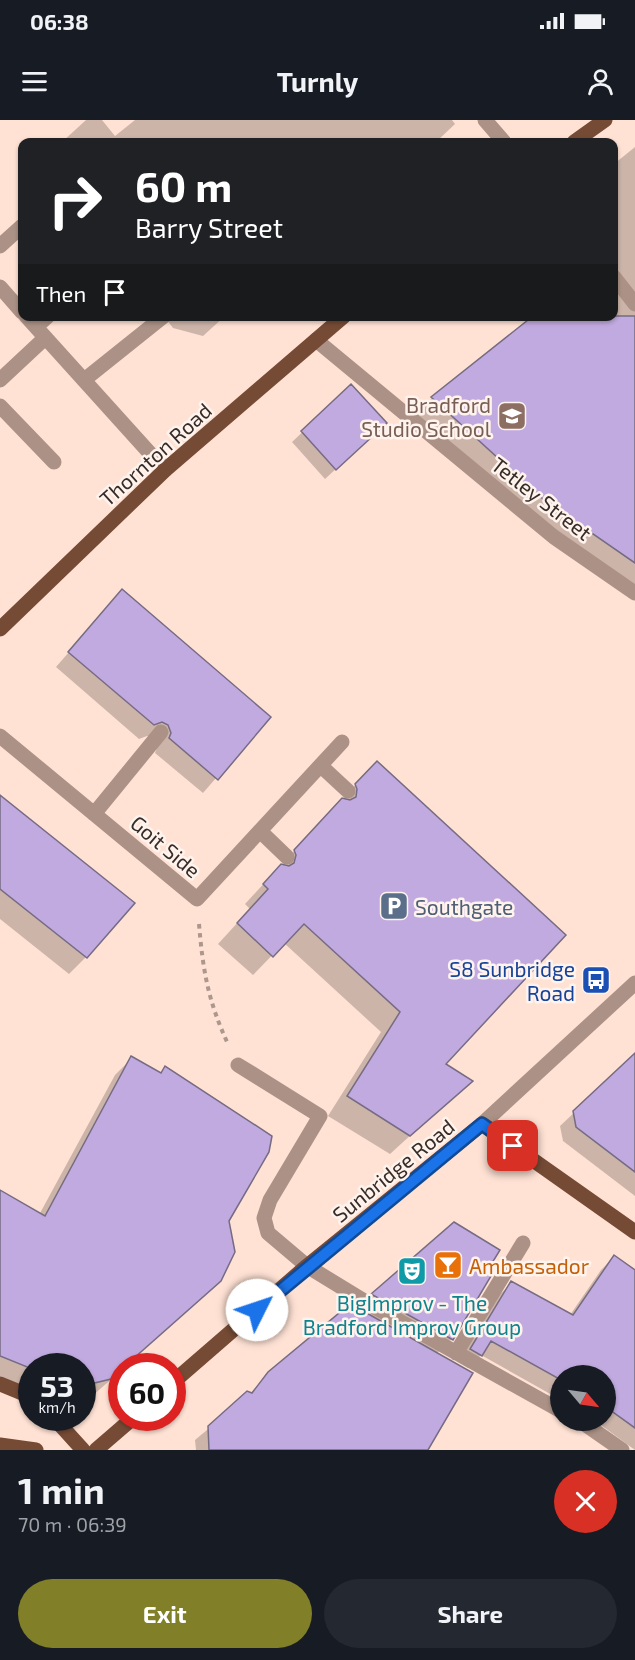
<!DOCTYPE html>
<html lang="en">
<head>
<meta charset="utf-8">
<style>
	body { margin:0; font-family:"Exo 2",sans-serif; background:#242831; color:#f1f3f6; height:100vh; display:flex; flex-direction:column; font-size:22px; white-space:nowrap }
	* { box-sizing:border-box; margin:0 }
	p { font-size:20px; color:#9ea1a6 }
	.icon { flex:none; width:33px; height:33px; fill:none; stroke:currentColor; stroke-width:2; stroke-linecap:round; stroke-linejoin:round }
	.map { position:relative; height:1330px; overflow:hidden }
	.sheet { display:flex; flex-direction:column; background:#171b24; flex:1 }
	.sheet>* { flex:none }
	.guide { position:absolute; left:18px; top:18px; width:600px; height:183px; border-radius:12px; box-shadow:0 2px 4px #0004; background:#202124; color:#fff; overflow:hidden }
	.needle { width:39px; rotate:119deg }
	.fabs { position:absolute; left:550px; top:1245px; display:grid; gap:12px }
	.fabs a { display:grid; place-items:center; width:66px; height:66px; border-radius:50%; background:#171b24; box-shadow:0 2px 4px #0004; font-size:30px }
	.speed { position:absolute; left:18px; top:1233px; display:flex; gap:12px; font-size:30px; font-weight:700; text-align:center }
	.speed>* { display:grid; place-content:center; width:78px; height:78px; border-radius:50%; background:#171b24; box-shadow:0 2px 4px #0004; line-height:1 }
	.speed small { font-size:15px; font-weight:400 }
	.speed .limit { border:9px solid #d22; background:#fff; color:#111 }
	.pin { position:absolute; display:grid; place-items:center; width:51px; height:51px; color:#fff; margin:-26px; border-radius:12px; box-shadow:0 3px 9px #0006 }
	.me { position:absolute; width:66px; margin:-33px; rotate:49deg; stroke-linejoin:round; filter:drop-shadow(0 0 4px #0008) }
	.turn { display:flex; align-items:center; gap:21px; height:126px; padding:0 18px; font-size:27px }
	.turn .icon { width:78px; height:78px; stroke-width:2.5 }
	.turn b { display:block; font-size:42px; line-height:51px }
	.then { display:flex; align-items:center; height:57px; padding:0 18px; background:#0003; gap:12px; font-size:22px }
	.round { display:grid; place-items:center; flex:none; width:63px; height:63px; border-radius:32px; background:#242831 }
	.head { display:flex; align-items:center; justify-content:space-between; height:102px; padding:0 18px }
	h1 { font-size:36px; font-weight:700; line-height:45px }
	.cta { display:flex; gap:12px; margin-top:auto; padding:12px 18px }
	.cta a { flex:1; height:69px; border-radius:36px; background:#818029; color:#fff; font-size:24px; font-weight:700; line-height:69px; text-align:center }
	.cta a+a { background:#242831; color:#f1f3f6 }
	.status { display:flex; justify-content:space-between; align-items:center; height:42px; padding:0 30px; background:#171b24; direction:ltr }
	.status svg { height:16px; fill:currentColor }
	header { display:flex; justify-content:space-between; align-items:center; height:78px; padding:0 18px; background:#171b24; font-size:27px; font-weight:700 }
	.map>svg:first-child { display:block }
	.shadow { fill:#0003 }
	.building { fill:#c1aadf; stroke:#756b83; stroke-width:1.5 }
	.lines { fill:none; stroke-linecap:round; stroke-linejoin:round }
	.path { stroke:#ac978d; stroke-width:4; stroke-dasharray:4.5 4.5; stroke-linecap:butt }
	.minor { stroke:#ac9286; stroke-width:15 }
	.major { stroke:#764b35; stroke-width:15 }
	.route-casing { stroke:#114b97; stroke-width:15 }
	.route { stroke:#1a73e8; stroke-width:10 }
	.labels { text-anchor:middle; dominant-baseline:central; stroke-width:5; stroke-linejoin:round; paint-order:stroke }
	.education-label { font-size:21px; fill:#785e54; stroke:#fff3ed; text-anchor:end }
	.street-label { font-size:21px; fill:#372c27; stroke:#fff3ed }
	.service-label { font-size:21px; fill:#4e5e75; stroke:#fff3ed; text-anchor:start }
	.transit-label { font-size:21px; fill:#164399; stroke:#fff3ed; text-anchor:end }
	.food-label { font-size:21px; fill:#c56008; stroke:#fff3ed; text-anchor:start }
	.culture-label { font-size:21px; fill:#0d838f; stroke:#fff3ed }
</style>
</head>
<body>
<div class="status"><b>06:38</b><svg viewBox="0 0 49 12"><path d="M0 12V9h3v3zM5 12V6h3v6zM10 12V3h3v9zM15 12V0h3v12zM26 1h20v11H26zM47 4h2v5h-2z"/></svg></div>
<header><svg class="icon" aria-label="menu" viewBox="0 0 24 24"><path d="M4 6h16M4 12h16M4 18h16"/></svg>Turnly<svg class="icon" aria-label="person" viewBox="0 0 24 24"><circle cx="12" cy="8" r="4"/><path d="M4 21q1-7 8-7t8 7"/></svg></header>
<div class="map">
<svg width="635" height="1330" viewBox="0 0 635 1330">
	<rect width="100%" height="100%" fill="#ffe2d4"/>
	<path class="shadow" d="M 86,0 L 102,0 L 115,16 L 135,0 L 452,0 L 455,4 L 436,22 L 62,22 Z
		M 635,27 L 635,470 L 529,397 L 416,294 L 432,278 L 614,196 L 614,44 Z
		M 164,196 L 225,196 L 203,216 L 173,208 Z
		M 351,266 L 375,313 L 325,359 L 292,322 Z
		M 122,471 L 269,597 L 203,673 L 155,633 L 157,628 L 154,619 L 147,616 L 139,619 L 56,547 Z
		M 358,662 L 444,945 L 470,961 L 390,1034 L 328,996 L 381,912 L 284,823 L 253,855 L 218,824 L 250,789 L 245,784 Z
		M 0,677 L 86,837 L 69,854 L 0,799 Z
		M 635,935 L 635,1076 L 563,1021 L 560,1006 Z
		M 132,938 L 159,954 L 165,948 L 228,1101 L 220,1160 L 125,1246 L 122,1246 L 122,1250 L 92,1276 L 82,1278 L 82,1246 L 32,1246 L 32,1273 L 0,1260 L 0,1082 L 39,1095 L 115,955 Z
		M 454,1104 L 452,1219 L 436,1234 L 471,1253 L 426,1330 L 196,1330 L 195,1320 L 250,1274 L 269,1253 L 357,1190 Z
		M 614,1137 L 635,1153 L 635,1330 L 594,1300 L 606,1300 L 606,1256 L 561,1256 L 561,1280 L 481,1235 L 468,1248 L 458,1242 L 499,1175 L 512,1163 L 570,1195 L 601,1150 Z"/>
	<path class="building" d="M 533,196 L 635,196 L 635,443 L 544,380 L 431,277 Z
		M 351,264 L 387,303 L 336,350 L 301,311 Z
		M 122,469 L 271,597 L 218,660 L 169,618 L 171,613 L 168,605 L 162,602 L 154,605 L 68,532 Z
		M 377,641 L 566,815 L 446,944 L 473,961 L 410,1016 L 347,976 L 400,892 L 304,804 L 273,837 L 237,803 L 268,769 L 263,764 L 281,744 L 289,746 L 294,743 L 296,735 L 294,730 L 342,678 L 350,680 L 356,677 L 357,669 L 355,664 Z
		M 0,675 L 135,783 L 87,838 L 0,769 Z
		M 635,933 L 635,1052 L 576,1007 L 573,991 Z
		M 131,936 L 161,953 L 165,946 L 272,1016 L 269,1032 L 229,1101 L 235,1132 L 221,1161 L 125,1246 L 122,1246 L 122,1250 L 111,1259 L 82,1266 L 82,1246 L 32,1246 L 32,1249 L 0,1236 L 0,1070 L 45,1096 Z
		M 454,1102 L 500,1130 L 489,1148 L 494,1151 L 453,1220 L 371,1174 Z
		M 614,1135 L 635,1150 L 635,1308 L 606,1287 L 606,1256 L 561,1256 L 561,1260 L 491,1221 L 482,1236 L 470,1229 L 511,1161 L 573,1195 Z
		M 356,1187 L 473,1253 L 428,1330 L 209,1330 L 208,1306 L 247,1271 L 252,1273 L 268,1252 L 344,1189 L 350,1192 Z"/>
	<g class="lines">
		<path class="path" d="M 199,804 C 203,851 208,881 228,924"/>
		<path class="minor" d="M 485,0 L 504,22
			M 0,126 L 22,106
			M 614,157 L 635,184
			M 0,167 L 22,192
			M 26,196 L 165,350
			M 36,207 L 48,196
			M 316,220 L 554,417 L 635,473
			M 0,260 L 45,218
			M 84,260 L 164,196
			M 0,286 L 54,342
			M 0,616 L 197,779 L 342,622
			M 321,646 L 348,671
			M 94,694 L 161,612
			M 260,711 L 287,737
			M 238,945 L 320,996 L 270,1080 L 264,1098 L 268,1113 L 307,1146 L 369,1184 L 561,1291
			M 482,1004 L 635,863
			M 456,1233 L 523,1123
			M 579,1300 L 622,1330"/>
		<path class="major" d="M 574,22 L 605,0
			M 0,509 L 165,350 L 344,196
			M 172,1263 L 307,1146 L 482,1004 L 635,1112
			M 0,1264 L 32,1277
			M 54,1298 L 83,1330
			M 0,1325 L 36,1330
			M 96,1330 L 133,1298"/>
	</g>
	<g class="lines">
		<g class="route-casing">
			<path id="route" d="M 257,1190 L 482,1004 L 513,1026"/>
		</g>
		<use href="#route" class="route"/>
	</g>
	<defs>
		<g id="university-square" transform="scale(1.5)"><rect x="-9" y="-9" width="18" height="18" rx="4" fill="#8d6e63" stroke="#fff3ed"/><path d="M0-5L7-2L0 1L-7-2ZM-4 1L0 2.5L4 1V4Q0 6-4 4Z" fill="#fff"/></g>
		<g id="parking-square" transform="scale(1.5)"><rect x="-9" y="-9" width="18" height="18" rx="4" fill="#5c6f8a" stroke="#fff3ed"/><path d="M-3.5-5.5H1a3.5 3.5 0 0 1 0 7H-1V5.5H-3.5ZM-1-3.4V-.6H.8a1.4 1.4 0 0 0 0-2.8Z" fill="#fff"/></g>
		<g id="bus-square" transform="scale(1.5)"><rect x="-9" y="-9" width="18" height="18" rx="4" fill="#1a4fb4" stroke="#fff3ed"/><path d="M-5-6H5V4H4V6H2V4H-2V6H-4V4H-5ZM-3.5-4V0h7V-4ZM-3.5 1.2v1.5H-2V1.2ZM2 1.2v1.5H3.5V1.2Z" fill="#fff"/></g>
		<g id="bar-square" transform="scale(1.5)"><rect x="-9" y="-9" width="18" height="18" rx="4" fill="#e8710a" stroke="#fff3ed"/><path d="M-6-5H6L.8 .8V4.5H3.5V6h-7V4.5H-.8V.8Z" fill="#fff"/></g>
		<g id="theatre-square" transform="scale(1.5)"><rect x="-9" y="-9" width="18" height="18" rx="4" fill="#0f9aa8" stroke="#fff3ed"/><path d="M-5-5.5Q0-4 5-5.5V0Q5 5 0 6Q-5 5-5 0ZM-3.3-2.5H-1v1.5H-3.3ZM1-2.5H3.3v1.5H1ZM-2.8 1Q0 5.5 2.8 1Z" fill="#fff"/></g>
	</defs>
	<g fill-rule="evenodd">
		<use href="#university-square" x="512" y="296"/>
		<use href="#parking-square" x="394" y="786"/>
		<use href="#bus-square" x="596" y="860"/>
		<use href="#bar-square" x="448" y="1145"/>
		<use href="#theatre-square" x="412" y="1151"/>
	</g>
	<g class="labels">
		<g class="education-label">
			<text x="491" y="284">Bradford<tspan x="491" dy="24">Studio School</tspan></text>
		</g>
		<g class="street-label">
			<text transform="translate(155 334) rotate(-42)">Thornton Road</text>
			<text transform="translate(542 378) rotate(38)">Tetley Street</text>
			<text transform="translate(166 726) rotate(40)">Goit Side</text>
			<text transform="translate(393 1050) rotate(-39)">Sunbridge Road</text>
		</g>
		<g class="service-label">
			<text x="415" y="786">Southgate</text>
		</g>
		<g class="transit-label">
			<text x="575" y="848">S8 Sunbridge<tspan x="575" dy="24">Road</tspan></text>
		</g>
		<g class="food-label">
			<text x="469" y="1145">Ambassador</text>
		</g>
		<g class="culture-label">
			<text x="412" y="1182">BigImprov - The<tspan x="412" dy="24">Bradford Improv Group</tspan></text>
		</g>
	</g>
</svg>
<div class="fabs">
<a><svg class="needle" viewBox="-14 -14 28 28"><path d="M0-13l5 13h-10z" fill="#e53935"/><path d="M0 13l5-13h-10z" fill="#9ea1a6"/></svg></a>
</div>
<div class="speed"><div>53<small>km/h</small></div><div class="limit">60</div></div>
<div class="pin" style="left:513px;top:1026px;background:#d93025"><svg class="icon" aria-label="arrive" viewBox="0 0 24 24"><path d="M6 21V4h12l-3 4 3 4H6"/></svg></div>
<svg class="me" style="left:257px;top:1190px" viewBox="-20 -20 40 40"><circle r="19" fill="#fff"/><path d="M0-13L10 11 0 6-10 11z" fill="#1a73e8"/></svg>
<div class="guide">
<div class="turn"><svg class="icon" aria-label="right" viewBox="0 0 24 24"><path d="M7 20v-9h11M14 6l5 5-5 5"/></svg><div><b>60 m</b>Barry Street</div></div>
<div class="then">Then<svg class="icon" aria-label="arrive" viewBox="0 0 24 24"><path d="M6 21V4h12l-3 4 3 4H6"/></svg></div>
</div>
</div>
<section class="sheet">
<div class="head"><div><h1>1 min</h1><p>70 m · 06:39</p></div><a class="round" style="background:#d93025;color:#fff"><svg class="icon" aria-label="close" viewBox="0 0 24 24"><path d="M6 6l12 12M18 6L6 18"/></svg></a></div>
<div class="cta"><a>Exit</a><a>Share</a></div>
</section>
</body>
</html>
